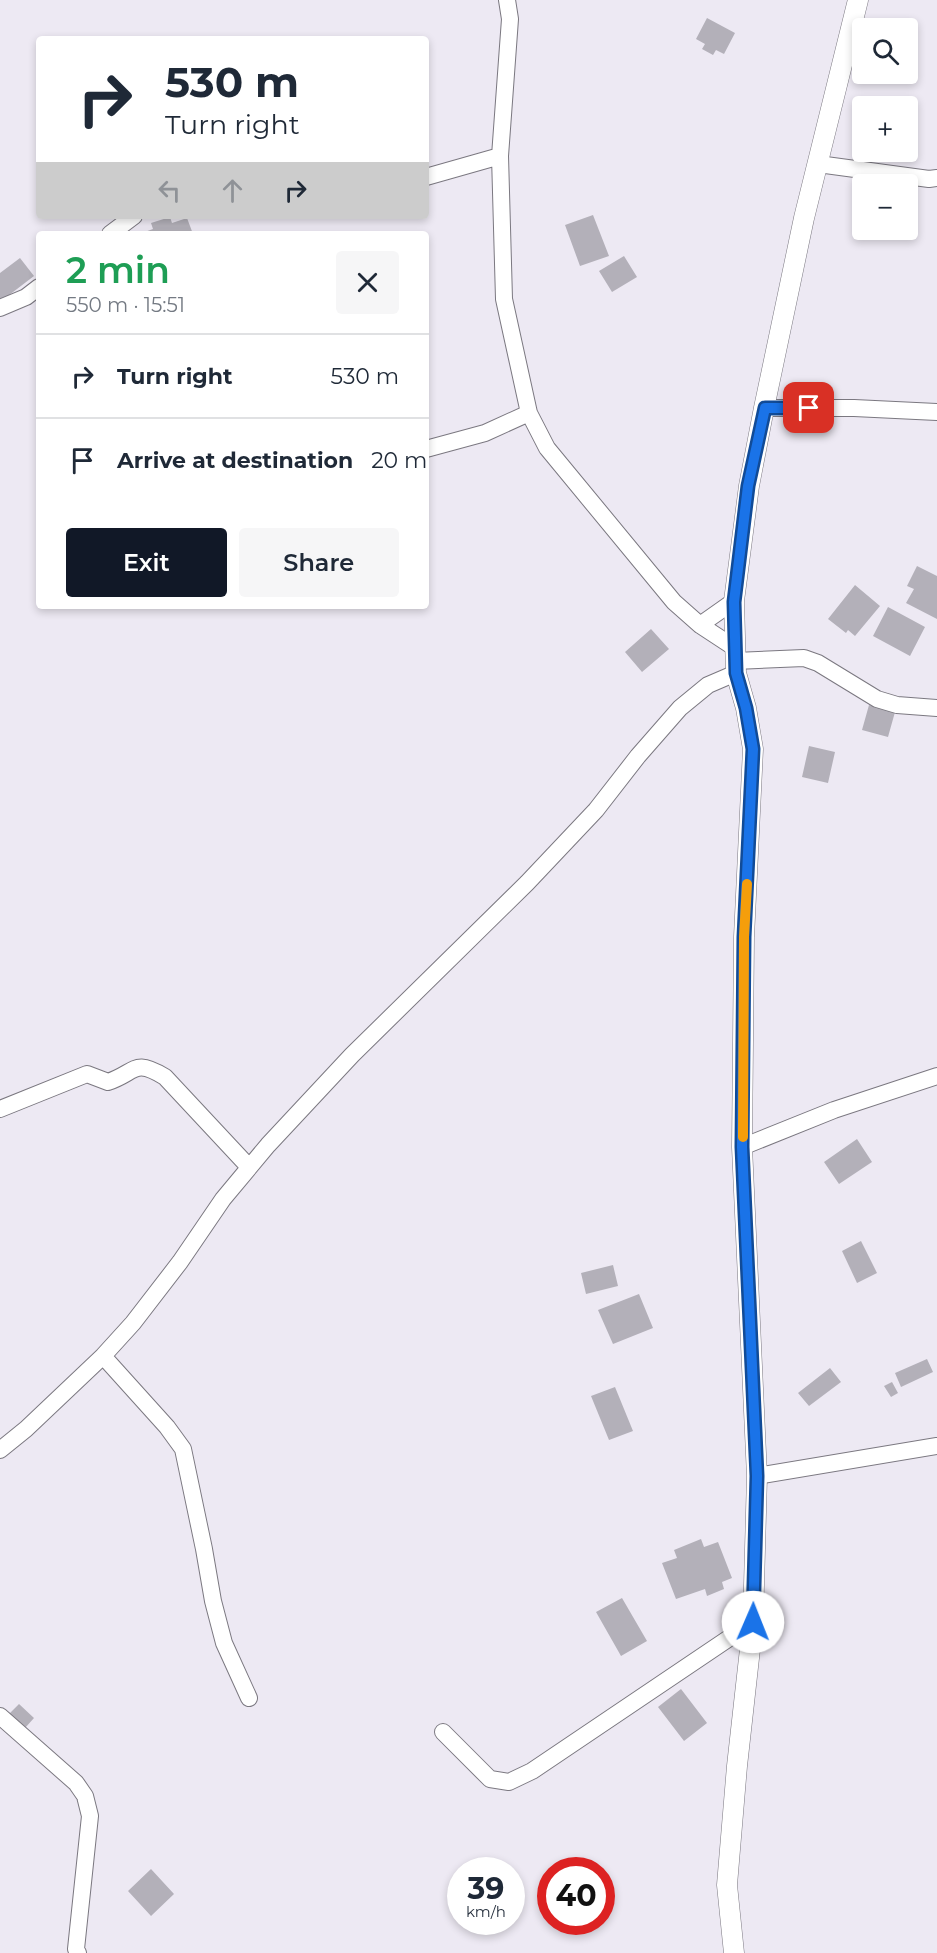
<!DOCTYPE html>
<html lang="en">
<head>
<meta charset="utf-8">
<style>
	body { margin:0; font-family:Montserrat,sans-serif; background:#f6f6f7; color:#1f2937; height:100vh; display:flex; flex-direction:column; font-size:22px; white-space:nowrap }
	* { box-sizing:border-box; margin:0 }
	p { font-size:20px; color:#747a83 }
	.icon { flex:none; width:33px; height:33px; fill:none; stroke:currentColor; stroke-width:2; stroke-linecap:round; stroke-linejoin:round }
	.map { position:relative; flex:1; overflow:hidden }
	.side { position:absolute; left:36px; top:231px; width:393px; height:378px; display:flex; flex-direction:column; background:#fff; border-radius:6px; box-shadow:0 3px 9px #0003 }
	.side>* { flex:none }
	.banner { position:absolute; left:36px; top:36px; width:393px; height:183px; border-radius:6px; box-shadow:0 3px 9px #0003; background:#fff; color:#1f2937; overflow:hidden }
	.tools { position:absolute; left:852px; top:18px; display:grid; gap:12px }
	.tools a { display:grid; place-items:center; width:66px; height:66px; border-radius:6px; background:#fff; box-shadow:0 3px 9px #0003; font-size:30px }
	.speed { position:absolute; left:447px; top:1857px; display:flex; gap:12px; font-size:30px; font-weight:700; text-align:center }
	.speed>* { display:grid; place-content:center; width:78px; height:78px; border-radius:50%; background:#fff; box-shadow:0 3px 9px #0003; line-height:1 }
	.speed small { font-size:15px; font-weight:400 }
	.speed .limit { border:9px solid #d22; background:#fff; color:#111 }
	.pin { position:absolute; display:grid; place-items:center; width:51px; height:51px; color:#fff; margin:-26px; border-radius:12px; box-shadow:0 3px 9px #0006 }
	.me { position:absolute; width:66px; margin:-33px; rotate:1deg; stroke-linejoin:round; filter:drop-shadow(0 0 4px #0008) }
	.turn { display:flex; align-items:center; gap:21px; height:126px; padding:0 30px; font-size:27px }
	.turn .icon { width:78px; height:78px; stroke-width:2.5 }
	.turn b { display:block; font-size:42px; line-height:51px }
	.lanes { display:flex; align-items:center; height:57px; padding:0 30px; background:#0003; justify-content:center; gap:30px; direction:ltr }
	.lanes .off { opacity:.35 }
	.round { display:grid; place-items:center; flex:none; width:63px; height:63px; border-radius:6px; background:#f6f6f7 }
	.summary { display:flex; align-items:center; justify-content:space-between; height:102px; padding:0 30px }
	h1 { font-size:36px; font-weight:600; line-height:45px; color:#1e9e55 }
	.button { display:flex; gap:12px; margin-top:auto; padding:12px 30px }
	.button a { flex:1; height:69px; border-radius:6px; background:#111827; color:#fff; font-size:24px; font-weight:600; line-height:69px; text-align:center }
	.button a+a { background:#f6f6f7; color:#1f2937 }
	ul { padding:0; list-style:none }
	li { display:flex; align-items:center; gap:18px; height:84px; padding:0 30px; border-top:2px solid #e0e1e3 }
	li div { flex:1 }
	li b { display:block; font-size:22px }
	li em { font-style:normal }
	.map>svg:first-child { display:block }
	.building { fill:#b3b0b9 }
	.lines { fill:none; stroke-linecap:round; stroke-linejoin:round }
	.minor-casing { stroke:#7b7880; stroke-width:18 }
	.tertiary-casing { stroke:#7b7880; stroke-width:21 }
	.minor { stroke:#fff; stroke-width:16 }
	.tertiary { stroke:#fff; stroke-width:20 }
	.route-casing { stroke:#114b97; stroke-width:15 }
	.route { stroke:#1a73e8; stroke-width:10 }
	.slow { stroke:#f59e0b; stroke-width:10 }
</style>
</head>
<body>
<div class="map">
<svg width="937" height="1953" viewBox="0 0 937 1953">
	<rect width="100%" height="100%" fill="#ede9f3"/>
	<path class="building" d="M 707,18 L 735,33 L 724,54 L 716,50 L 713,55 L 702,49 L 705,44 L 696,39 Z
		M 593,215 L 609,256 L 580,266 L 565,225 Z
		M 170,217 L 172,223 L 187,218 L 193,234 L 139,234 L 153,229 L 151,223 Z
		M 624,256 L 637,277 L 612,292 L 599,271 Z
		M 20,258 L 34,276 L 0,302 L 0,273 Z
		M 917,566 L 937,576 L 937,619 L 906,603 L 914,589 L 907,586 Z
		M 855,585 L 880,606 L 855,636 L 848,630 L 846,633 L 828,619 Z
		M 888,607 L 925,627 L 910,656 L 873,636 Z
		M 651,629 L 669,649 L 642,672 L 625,652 Z
		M 869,705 L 895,712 L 888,737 L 862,730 Z
		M 809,746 L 835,752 L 828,783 L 802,777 Z
		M 857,1139 L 872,1162 L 839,1184 L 824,1162 Z
		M 861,1241 L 877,1273 L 857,1283 L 842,1251 Z
		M 613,1265 L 618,1286 L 586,1294 L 581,1273 Z
		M 639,1294 L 653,1328 L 613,1344 L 598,1310 Z
		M 927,1359 L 933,1372 L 901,1387 L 895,1373 Z
		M 830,1368 L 841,1382 L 809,1406 L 798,1393 Z
		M 892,1382 L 898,1393 L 891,1397 L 884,1386 Z
		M 615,1387 L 633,1431 L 609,1440 L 591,1396 Z
		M 701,1539 L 704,1547 L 718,1542 L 732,1578 L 722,1582 L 724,1589 L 707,1596 L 705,1589 L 676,1599 L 662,1563 L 677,1558 L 674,1550 Z
		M 622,1598 L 647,1641 L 621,1656 L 596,1612 Z
		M 681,1689 L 707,1723 L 684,1741 L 658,1707 Z
		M 19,1704 L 34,1718 L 25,1728 L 9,1714 Z
		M 151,1869 L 174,1894 L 151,1916 L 128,1891 Z"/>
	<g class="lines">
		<g class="minor-casing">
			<path id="minor" d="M 507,0 L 510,19 L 500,156 L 504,299 L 529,413 L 547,448 L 674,602 L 700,625 L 735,648
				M 818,164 L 929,179 L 937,178
				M 426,177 L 500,156
				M 110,234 L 134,216
				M 0,308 L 26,297 L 39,287
				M 764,408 L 854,408 L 937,412
				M 426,449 L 485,433 L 529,413
				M 700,625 L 734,601
				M 735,661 L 804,658 L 818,663 L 877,699 L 897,705 L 937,708
				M 0,1109 L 87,1074 L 108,1082 C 137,1072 133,1058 165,1077 L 249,1167
				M 742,1147 L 834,1110 L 937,1076
				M 103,1356 L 167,1427 L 183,1449 L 204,1549 L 213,1601 L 224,1643 L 249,1698
				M 0,1450 L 26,1429 L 103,1356 L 133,1323 L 180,1262 L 223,1199 L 268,1145 L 352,1055 L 527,883 L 596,810 L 638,756 L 680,708 L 708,685 L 736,673
				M 757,1476 L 937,1446
				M 0,1716 L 76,1783 L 85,1796 L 90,1816 L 76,1949 L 78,1953
				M 443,1732 L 490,1779 L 509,1782 L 532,1771 L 753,1622"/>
		</g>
		<g class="tertiary-casing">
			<path id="tertiary" d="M 734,1953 L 727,1885 L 737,1766 L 753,1622 L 757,1476 L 742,1147 L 744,937 L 753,749 L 746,708 L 736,673 L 734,601 L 749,486 L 764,408 L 804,218 L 858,0"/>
		</g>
		<use href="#minor" class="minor"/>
		<use href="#tertiary" class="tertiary"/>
	</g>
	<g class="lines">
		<g class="route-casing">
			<path id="route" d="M 753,1622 L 757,1476 L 742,1147 L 744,937 L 753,749 L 746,708 L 736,673 L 734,602 L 748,486 L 765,408 L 809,408"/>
		</g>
		<use href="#route" class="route"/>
		<path class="slow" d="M 743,1137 L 744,937 L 747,884"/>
	</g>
</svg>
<div class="tools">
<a><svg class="icon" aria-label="search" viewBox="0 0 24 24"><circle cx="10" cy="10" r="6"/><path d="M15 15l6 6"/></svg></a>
<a>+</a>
<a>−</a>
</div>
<div class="speed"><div>39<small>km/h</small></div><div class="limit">40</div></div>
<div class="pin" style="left:809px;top:408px;background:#d93025"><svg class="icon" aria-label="arrive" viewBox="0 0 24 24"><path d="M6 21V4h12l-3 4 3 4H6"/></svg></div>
<svg class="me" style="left:753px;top:1622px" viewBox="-20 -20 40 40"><circle r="19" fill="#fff"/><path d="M0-13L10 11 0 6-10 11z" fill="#1a73e8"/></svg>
<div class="banner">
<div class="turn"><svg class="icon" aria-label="right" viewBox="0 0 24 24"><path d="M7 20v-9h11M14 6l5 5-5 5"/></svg><div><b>530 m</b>Turn right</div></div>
<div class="lanes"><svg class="icon off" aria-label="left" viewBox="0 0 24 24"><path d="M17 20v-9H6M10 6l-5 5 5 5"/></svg><svg class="icon off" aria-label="ahead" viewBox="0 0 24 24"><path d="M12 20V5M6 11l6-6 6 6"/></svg><svg class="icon" aria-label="right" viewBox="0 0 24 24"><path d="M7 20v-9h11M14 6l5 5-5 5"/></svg></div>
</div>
<section class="side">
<div class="summary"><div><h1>2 min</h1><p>550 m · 15:51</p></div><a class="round"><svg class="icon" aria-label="close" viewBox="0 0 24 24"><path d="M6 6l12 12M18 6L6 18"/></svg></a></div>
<ul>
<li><svg class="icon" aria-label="right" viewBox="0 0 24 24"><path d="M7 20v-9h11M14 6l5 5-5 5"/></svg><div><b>Turn right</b></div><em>530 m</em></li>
<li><svg class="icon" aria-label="arrive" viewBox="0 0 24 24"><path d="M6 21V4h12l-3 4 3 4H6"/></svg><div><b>Arrive at destination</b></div><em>20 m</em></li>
</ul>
<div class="button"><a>Exit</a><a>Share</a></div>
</section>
</div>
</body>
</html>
